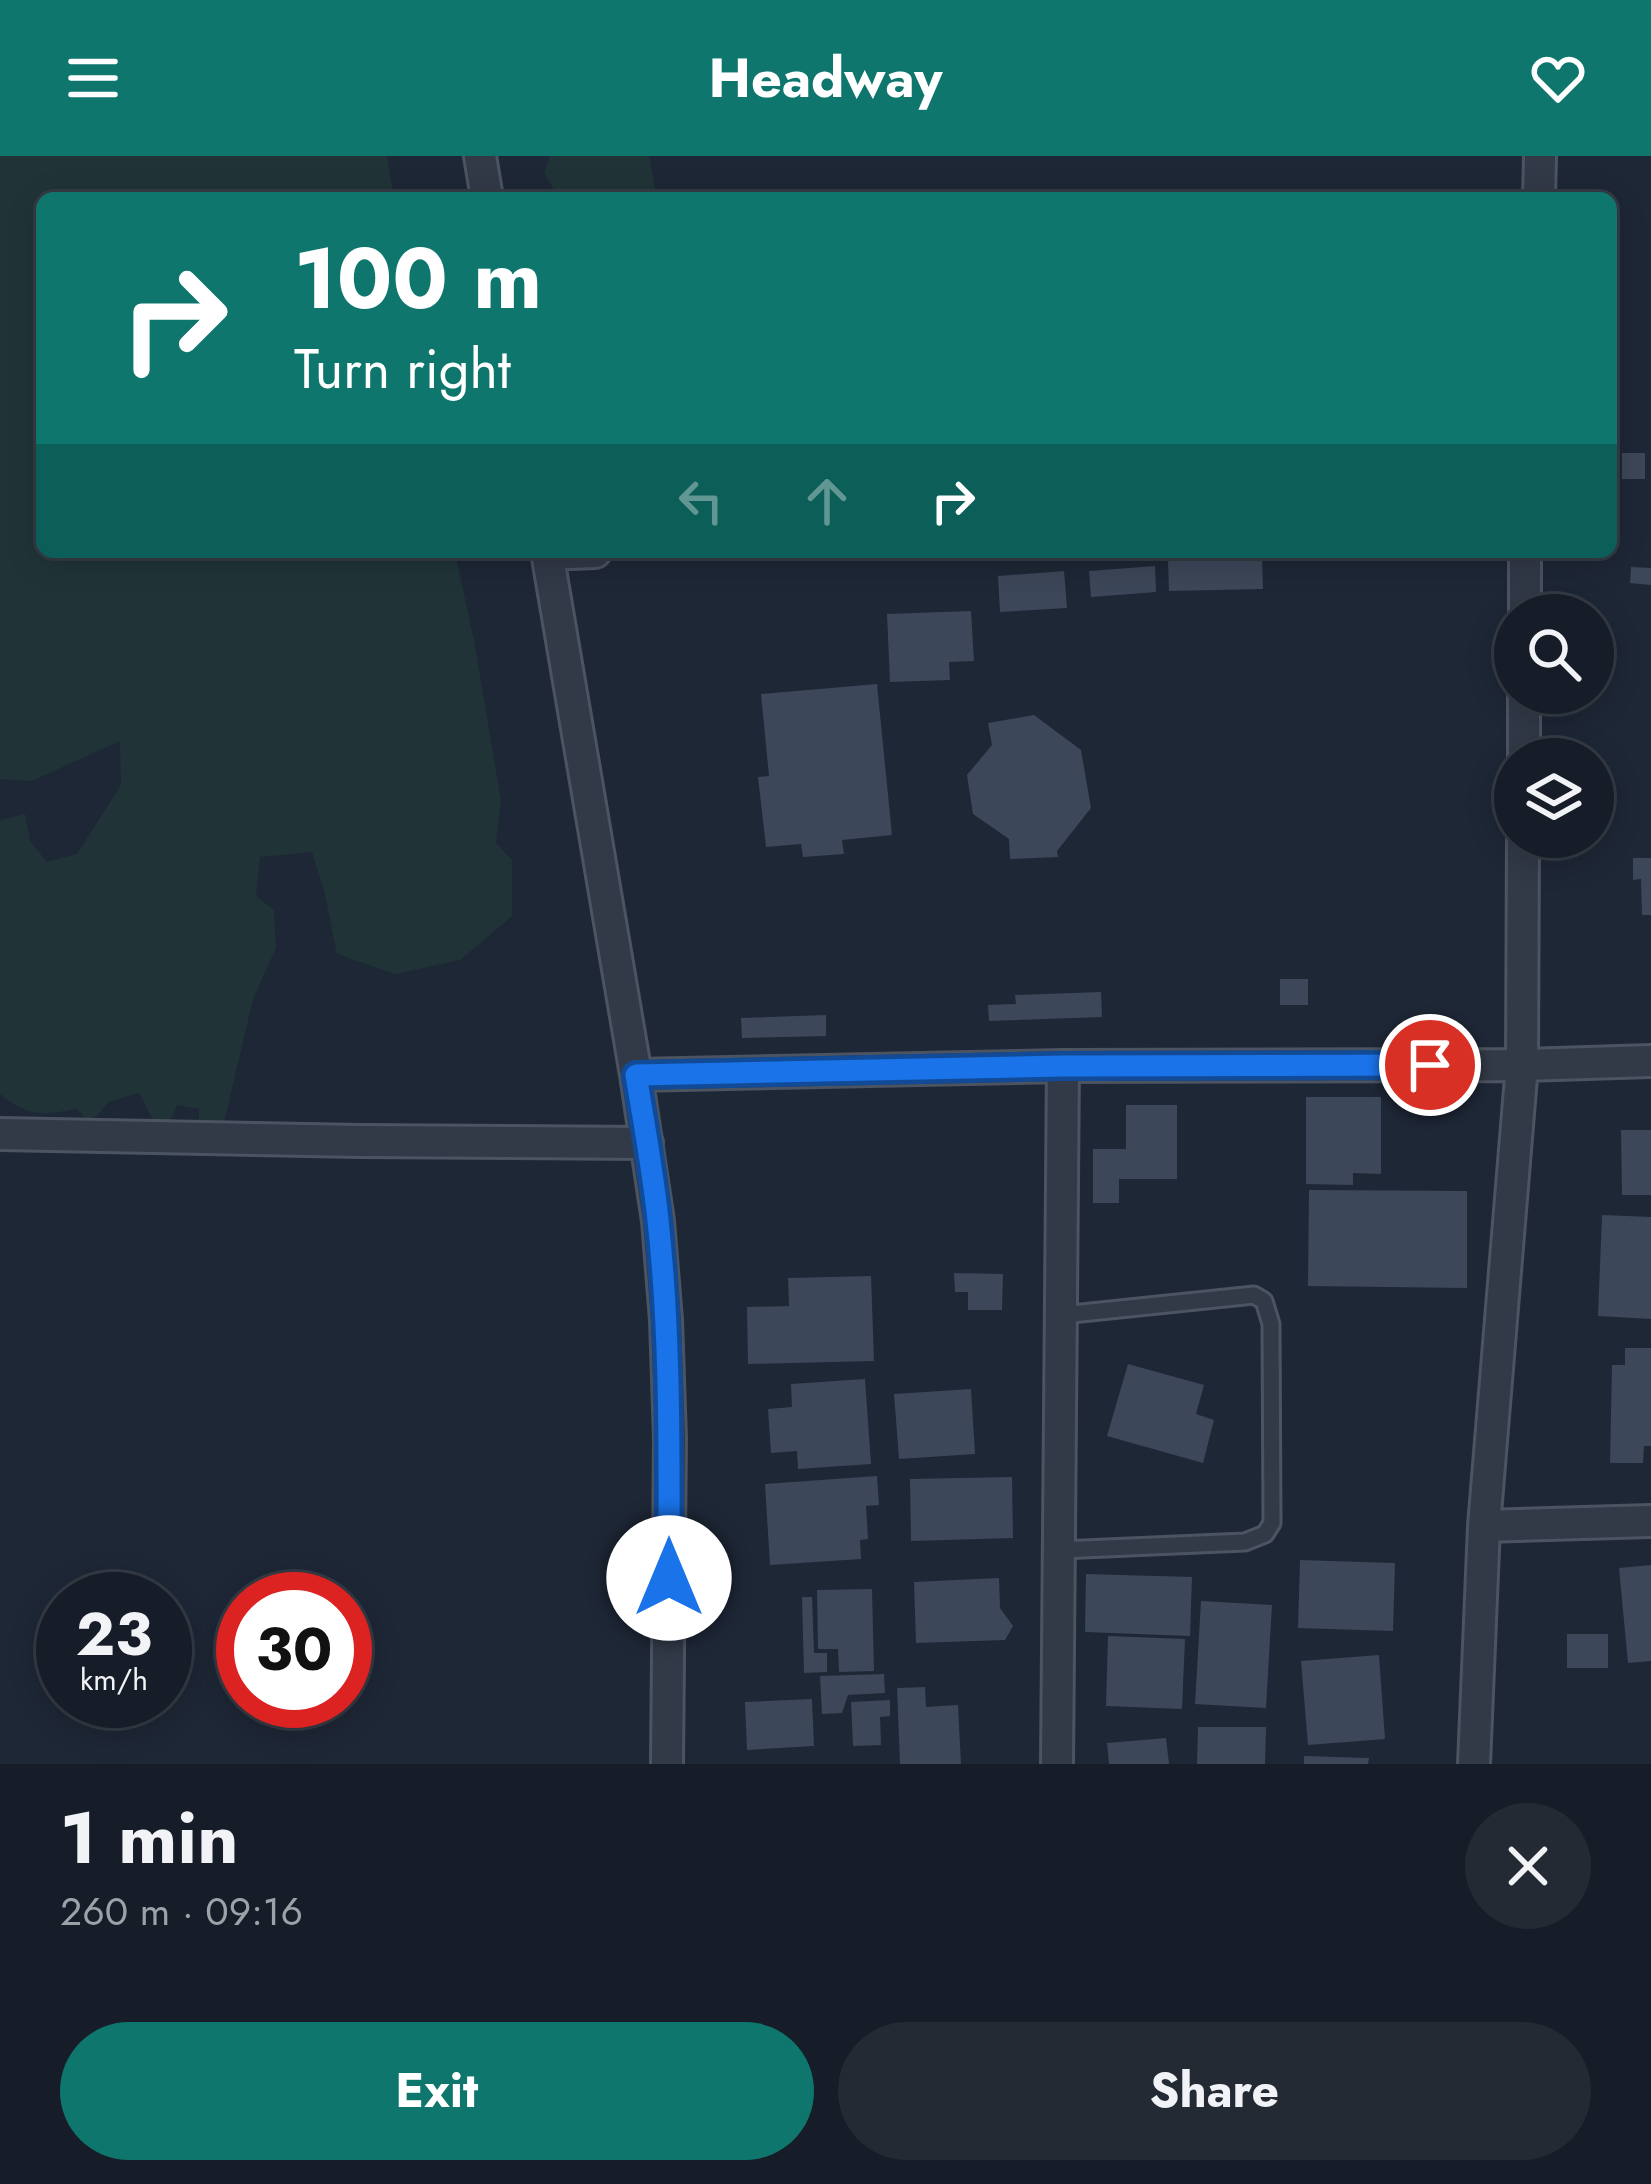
<!DOCTYPE html>
<html lang="en">
<head>
<meta charset="utf-8">
<style>
	body { margin:0; font-family:Jost,sans-serif; background:#232a34; color:#f1f3f6; height:100vh; display:flex; flex-direction:column; font-size:45px; white-space:nowrap }
	* { box-sizing:border-box; margin:0 }
	p { font-size:39px; color:#9ea2a8 }
	.icon { flex:none; width:66px; height:66px; fill:none; stroke:currentColor; stroke-width:2; stroke-linecap:round; stroke-linejoin:round }
	.map { position:relative; height:1608px; overflow:hidden }
	.side { display:flex; flex-direction:column; background:#161d28; flex:1 }
	.side>* { flex:none }
	.top-card { position:absolute; left:36px; top:36px; width:1581px; height:366px; border-radius:18px; box-shadow:0 6px 30px #0003,0 0 0 3px #353b45; background:#0f766e; color:#fff; overflow:hidden }
	.fabs { position:absolute; left:1494px; top:438px; display:grid; gap:24px }
	.fabs a { display:grid; place-items:center; width:120px; height:120px; border-radius:50%; background:#161d28; box-shadow:0 6px 30px #0003,0 0 0 3px #353b45; font-size:60px }
	.speed { position:absolute; left:36px; top:1416px; display:flex; gap:24px; font-size:60px; font-weight:700; text-align:center }
	.speed>* { display:grid; place-content:center; width:156px; height:156px; border-radius:50%; background:#161d28; box-shadow:0 6px 30px #0003,0 0 0 3px #353b45; line-height:1 }
	.speed small { font-size:30px; font-weight:400 }
	.speed .limit { border:18px solid #d22; background:#fff; color:#111 }
	.pin { position:absolute; display:grid; place-items:center; width:102px; height:102px; color:#fff; margin:-51px; border:6px solid #fff; border-radius:50%; box-shadow:0 3px 12px #0007 }
	.me { position:absolute; width:132px; margin:-66px; rotate:0deg; stroke-linejoin:round; filter:drop-shadow(0 0 9px #0008) }
	.turn { display:flex; align-items:center; gap:42px; height:252px; padding:0 60px; font-size:54px }
	.turn .icon { width:156px; height:156px; stroke-width:2.5 }
	.turn b { display:block; font-size:84px; line-height:102px }
	.lanes { display:flex; align-items:center; height:114px; padding:0 60px; background:#0003; justify-content:center; gap:60px; direction:ltr }
	.lanes .off { opacity:.35 }
	.round { display:grid; place-items:center; flex:none; width:126px; height:126px; border-radius:63px; background:#232a34 }
	.overview { display:flex; align-items:center; justify-content:space-between; height:204px; padding:0 60px }
	h1 { font-size:72px; font-weight:700; line-height:90px }
	.cta { display:flex; gap:24px; margin-top:auto; padding:24px 60px }
	.cta a { flex:1; height:138px; border-radius:72px; background:#0f766e; color:#fff; font-size:48px; font-weight:700; line-height:138px; text-align:center }
	.cta a+a { background:#232a34; color:#f1f3f6 }
	header { display:flex; justify-content:space-between; align-items:center; height:156px; padding:0 60px; background:#0f766e; color:#fff; font-size:54px; font-weight:700 }
	.map>svg:first-child { display:block }
	.green { fill:#203437 }
	.building { fill:#3c4759 }
	.lines { fill:none; stroke-linecap:round; stroke-linejoin:round }
	.lane-casing { stroke:#4c5462; stroke-width:21 }
	.street-casing { stroke:#4c5462; stroke-width:36 }
	.lane { stroke:#323947; stroke-width:15 }
	.street { stroke:#323947; stroke-width:30 }
	.route-casing { stroke:#114b97; stroke-width:30 }
	.route { stroke:#1a73e8; stroke-width:21 }
</style>
</head>
<body>
<header><svg class="icon" aria-label="menu" viewBox="0 0 24 24"><path d="M4 6h16M4 12h16M4 18h16"/></svg>Headway<svg class="icon" aria-label="heart" viewBox="0 0 24 24"><path d="M12 20l-8-8c-3-5 5-10 8-4 3-6 11-1 8 4z"/></svg></header>
<div class="map">
<svg width="1651" height="1608" viewBox="0 0 1651 1608">
	<rect width="100%" height="100%" fill="#1e2736"/>
	<path class="green" d="M 0,0 L 387,0 L 394,42 L 42,42 L 42,396 L 455,396 L 474,485 L 501,644 L 496,687 L 512,704 L 512,760 L 460,804 L 395,818 L 337,798 L 325,738 L 312,696 L 260,701 L 256,740 L 274,754 L 276,792 L 253,843 L 221,979 L 199,978 L 199,953 L 177,949 L 167,972 L 153,964 L 139,937 L 108,946 L 97,960 L 86,963 L 77,953 C 45,959 27,961 0,938 L 0,664 L 25,658 L 30,685 L 47,706 L 77,698 L 121,629 L 120,585 L 32,625 L 0,623 Z
		M 550,0 L 649,0 L 656,37 L 642,42 L 559,42 L 544,17 Z"/>
	<path class="building" d="M 1622,297 L 1645,297 L 1645,323 L 1622,323 Z
		M 1262,402 L 1263,433 L 1169,435 L 1168,405 Z
		M 1155,410 L 1156,436 L 1091,441 L 1089,415 Z
		M 1631,411 L 1651,412 L 1651,429 L 1630,427 Z
		M 1064,415 L 1067,452 L 1000,456 L 998,420 Z
		M 971,455 L 974,505 L 949,506 L 950,524 L 890,526 L 887,458 Z
		M 877,528 L 892,679 L 842,684 L 844,698 L 803,701 L 801,688 L 766,691 L 758,621 L 769,620 L 761,538 Z
		M 1034,559 L 1081,594 L 1091,652 L 1057,695 L 1058,701 L 1010,703 L 1009,683 L 973,658 L 967,619 L 992,589 L 988,567 Z
		M 1633,702 L 1651,702 L 1651,759 L 1642,759 L 1641,723 L 1633,724 Z
		M 1280,823 L 1308,823 L 1308,849 L 1280,849 Z
		M 1101,836 L 1102,861 L 989,865 L 988,849 L 1016,848 L 1015,839 Z
		M 826,859 L 826,880 L 742,882 L 741,862 Z
		M 1306,941 L 1381,941 L 1381,1018 L 1353,1017 L 1353,1029 L 1306,1028 Z
		M 1126,949 L 1177,949 L 1177,1023 L 1119,1023 L 1119,1047 L 1093,1047 L 1093,993 L 1126,993 Z
		M 1621,974 L 1651,974 L 1651,1039 L 1622,1039 Z
		M 1309,1034 L 1467,1035 L 1467,1132 L 1308,1130 Z
		M 1602,1059 L 1651,1061 L 1651,1163 L 1598,1160 Z
		M 954,1117 L 1003,1118 L 1002,1154 L 968,1154 L 968,1136 L 955,1136 Z
		M 871,1120 L 874,1205 L 748,1208 L 747,1151 L 789,1150 L 788,1122 Z
		M 1625,1192 L 1651,1192 L 1651,1290 L 1644,1290 L 1643,1307 L 1610,1307 L 1612,1209 L 1625,1209 Z
		M 1128,1208 L 1204,1229 L 1196,1258 L 1214,1264 L 1203,1307 L 1107,1280 Z
		M 865,1223 L 871,1308 L 798,1313 L 797,1295 L 771,1297 L 768,1253 L 792,1251 L 791,1228 Z
		M 971,1233 L 975,1298 L 899,1303 L 894,1238 Z
		M 877,1320 L 879,1349 L 866,1350 L 868,1383 L 860,1384 L 861,1403 L 770,1409 L 765,1328 Z
		M 1012,1321 L 1013,1382 L 911,1385 L 910,1323 Z
		M 1300,1404 L 1395,1407 L 1393,1475 L 1298,1472 Z
		M 1651,1409 L 1651,1505 L 1628,1507 L 1619,1412 Z
		M 1086,1418 L 1192,1421 L 1190,1480 L 1085,1476 Z
		M 999,1422 L 1000,1452 L 1013,1470 L 1005,1484 L 916,1487 L 914,1426 Z
		M 872,1433 L 874,1515 L 839,1516 L 838,1493 L 818,1493 L 817,1434 Z
		M 802,1441 L 812,1441 L 814,1497 L 827,1497 L 827,1516 L 804,1517 Z
		M 1201,1445 L 1272,1449 L 1266,1552 L 1195,1548 Z
		M 1567,1478 L 1608,1478 L 1608,1512 L 1567,1512 Z
		M 1108,1480 L 1185,1483 L 1182,1553 L 1106,1550 Z
		M 1379,1499 L 1385,1583 L 1308,1589 L 1301,1505 Z
		M 884,1518 L 885,1537 L 848,1539 L 842,1557 L 822,1558 L 820,1520 Z
		M 925,1531 L 926,1551 L 958,1549 L 961,1608 L 900,1608 L 897,1532 Z
		M 812,1543 L 814,1590 L 747,1594 L 745,1546 Z
		M 890,1544 L 890,1560 L 880,1561 L 881,1589 L 853,1590 L 851,1546 Z
		M 1198,1571 L 1266,1571 L 1265,1608 L 1197,1608 Z
		M 1166,1582 L 1169,1608 L 1109,1608 L 1107,1587 Z
		M 1304,1600 L 1369,1602 L 1368,1608 L 1304,1608 Z"/>
	<g class="lines">
		<g class="lane-casing">
			<path id="lane" d="M 1060,1394 L 1245,1386 L 1265,1378 L 1272,1367 L 1271,1168 L 1264,1145 L 1254,1139 L 1062,1159"/>
		</g>
		<g class="street-casing">
			<path id="street" d="M 480,0 L 487,42
				M 1539,42 L 1540,0
				M 547,396 L 636,919 L 658,1065 L 666,1164 L 670,1282 L 667,1608
				M 547,398 L 595,396
				M 1525,459 L 1525,396
				M 1524,603 L 1524,537
				M 636,919 L 1063,910 L 1522,909 L 1651,905
				M 0,978 L 360,985 L 647,987
				M 1484,1370 L 1651,1365
				M 1057,1608 L 1063,910
				M 1474,1608 L 1484,1370 L 1522,909 L 1523,681"/>
		</g>
		<use href="#lane" class="lane"/>
		<use href="#street" class="street"/>
	</g>
	<g class="lines">
		<g class="route-casing">
			<path id="route" d="M 669,1422 C 669,1303 671,1183 658,1064 C 653,1016 644,967 636,919 L 1064,910 L 1430,909"/>
		</g>
		<use href="#route" class="route"/>
	</g>
</svg>
<div class="fabs">
<a><svg class="icon" aria-label="search" viewBox="0 0 24 24"><circle cx="10" cy="10" r="6"/><path d="M15 15l6 6"/></svg></a>
<a><svg class="icon" aria-label="layers" viewBox="0 0 24 24"><path d="M12 4l9 5-9 5-9-5zM3 14l9 5 9-5"/></svg></a>
</div>
<div class="speed"><div>23<small>km/h</small></div><div class="limit">30</div></div>
<div class="pin" style="left:1430px;top:909px;background:#d93025"><svg class="icon" aria-label="arrive" viewBox="0 0 24 24"><path d="M6 21V4h12l-3 4 3 4H6"/></svg></div>
<svg class="me" style="left:669px;top:1422px" viewBox="-20 -20 40 40"><circle r="19" fill="#fff"/><path d="M0-13L10 11 0 6-10 11z" fill="#1a73e8"/></svg>
<div class="top-card">
<div class="turn"><svg class="icon" aria-label="right" viewBox="0 0 24 24"><path d="M7 20v-9h11M14 6l5 5-5 5"/></svg><div><b>100 m</b>Turn right</div></div>
<div class="lanes"><svg class="icon off" aria-label="left" viewBox="0 0 24 24"><path d="M17 20v-9H6M10 6l-5 5 5 5"/></svg><svg class="icon off" aria-label="ahead" viewBox="0 0 24 24"><path d="M12 20V5M6 11l6-6 6 6"/></svg><svg class="icon" aria-label="right" viewBox="0 0 24 24"><path d="M7 20v-9h11M14 6l5 5-5 5"/></svg></div>
</div>
</div>
<section class="side">
<div class="overview"><div><h1>1 min</h1><p>260 m · 09:16</p></div><a class="round"><svg class="icon" aria-label="close" viewBox="0 0 24 24"><path d="M6 6l12 12M18 6L6 18"/></svg></a></div>
<div class="cta"><a>Exit</a><a>Share</a></div>
</section>
</body>
</html>
